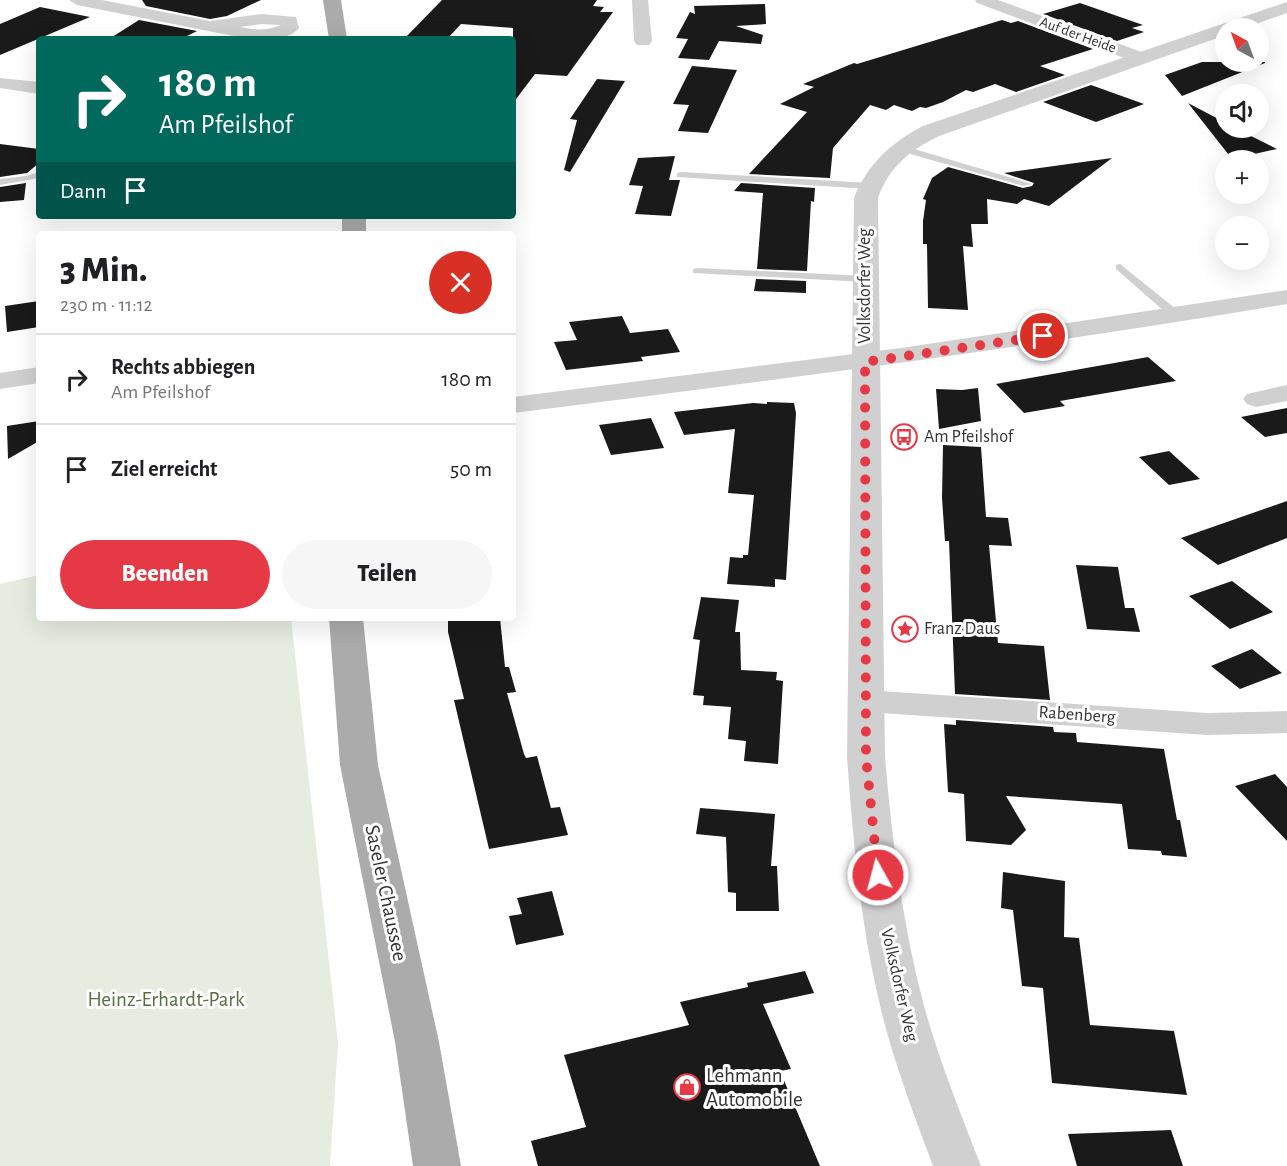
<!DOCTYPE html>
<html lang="de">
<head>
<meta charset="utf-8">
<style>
	body { margin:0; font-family:"Alegreya Sans",sans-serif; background:#f6f6f6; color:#202124; height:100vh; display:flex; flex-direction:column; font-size:22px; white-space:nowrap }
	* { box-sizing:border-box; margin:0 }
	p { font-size:20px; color:#757577 }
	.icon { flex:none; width:33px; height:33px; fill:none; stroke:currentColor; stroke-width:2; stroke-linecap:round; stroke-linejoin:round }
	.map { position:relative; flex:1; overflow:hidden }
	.drawer { position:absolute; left:36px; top:231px; width:480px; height:390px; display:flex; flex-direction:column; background:#fff; border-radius:6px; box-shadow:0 6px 24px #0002 }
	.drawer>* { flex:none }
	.hud { position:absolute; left:36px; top:36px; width:480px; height:183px; border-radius:6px; box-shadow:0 6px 24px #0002; background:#00695c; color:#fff; overflow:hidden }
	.needle { width:39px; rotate:319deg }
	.buttons { position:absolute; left:1215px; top:18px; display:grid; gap:12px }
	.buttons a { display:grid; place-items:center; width:54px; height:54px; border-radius:50%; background:#fff; box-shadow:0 6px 24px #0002; font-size:30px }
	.pin { position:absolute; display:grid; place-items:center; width:51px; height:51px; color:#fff; margin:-26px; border:3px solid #fff; border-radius:50%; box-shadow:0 2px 6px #0007 }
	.me { position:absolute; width:66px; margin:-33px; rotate:353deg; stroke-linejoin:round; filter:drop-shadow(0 0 4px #0008) }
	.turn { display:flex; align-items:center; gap:21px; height:126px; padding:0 24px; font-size:27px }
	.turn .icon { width:78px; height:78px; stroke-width:2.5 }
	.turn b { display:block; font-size:42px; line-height:51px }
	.then { display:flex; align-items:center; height:57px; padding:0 24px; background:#0003; gap:12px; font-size:22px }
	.round { display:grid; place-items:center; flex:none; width:63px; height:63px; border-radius:32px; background:#f6f6f6 }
	.headline { display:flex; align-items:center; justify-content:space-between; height:102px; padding:0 24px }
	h1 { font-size:36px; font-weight:800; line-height:45px }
	.primary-button { display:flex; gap:12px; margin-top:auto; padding:12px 24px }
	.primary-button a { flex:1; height:69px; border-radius:36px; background:#e63946; color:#fff; font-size:24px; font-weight:800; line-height:69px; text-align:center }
	.primary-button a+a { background:#f6f6f6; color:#202124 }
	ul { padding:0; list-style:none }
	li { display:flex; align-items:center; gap:18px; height:90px; padding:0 24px; border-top:2px solid #e0e0e0 }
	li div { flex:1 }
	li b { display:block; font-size:22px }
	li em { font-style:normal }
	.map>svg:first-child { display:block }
	.green { fill:#e6ecdf }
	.building { fill:#1a1a1a }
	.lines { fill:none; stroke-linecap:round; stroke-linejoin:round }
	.service { fill:#d0d0d0; fill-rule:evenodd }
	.minor { fill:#d0d0d0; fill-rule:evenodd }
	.tertiary { fill:#d0d0d0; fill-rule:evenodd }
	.primary { fill:#ababab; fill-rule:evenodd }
	.route { stroke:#e63946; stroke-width:10; stroke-dasharray:0 18 }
	.labels { text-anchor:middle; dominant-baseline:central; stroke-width:6; stroke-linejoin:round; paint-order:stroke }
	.far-street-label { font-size:15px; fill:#333; stroke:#fff }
	.street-label { font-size:18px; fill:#333; stroke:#fff }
	.poi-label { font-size:18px; fill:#333; stroke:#fff; text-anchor:start }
	.near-street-label { font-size:21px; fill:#333; stroke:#fff }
	.near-park-label { font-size:21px; fill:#56703f; stroke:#fff }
	.near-poi-label { font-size:21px; fill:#333; stroke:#fff; text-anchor:start }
</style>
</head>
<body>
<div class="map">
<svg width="1287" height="1166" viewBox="0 0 1287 1166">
	<rect width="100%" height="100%" fill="#fff"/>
	<path class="green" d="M 39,575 L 39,618 L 291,618 L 338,1043 L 330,1166 L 0,1166 L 0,584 Z"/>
	<path class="building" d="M 142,0 L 261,0 L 227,16 L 210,19 L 146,6 Z
		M 442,0 L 597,0 L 593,6 L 604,7 L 600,12 L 613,12 L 567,76 L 535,74 L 513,103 L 513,28 L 461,24 L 447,39 L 404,39 Z
		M 1080,3 L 1143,25 L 1132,28 L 1144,32 L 1117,41 L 1043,14 Z
		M 765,4 L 766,24 L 736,26 L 763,35 L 761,44 L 719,41 L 709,60 L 678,58 L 688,39 L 676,38 L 690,12 L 695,14 L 694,6 Z
		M 40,7 L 90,17 L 0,55 L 0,24 Z
		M 139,20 L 197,31 L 181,39 L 109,39 Z
		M 1002,20 L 1011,23 L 1018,21 L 1093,49 L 1040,66 L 1065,75 L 1016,92 L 995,84 L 973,92 L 966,90 L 943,102 L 926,108 L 920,107 L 912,111 L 894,105 L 886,110 L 870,105 L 833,148 L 830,178 L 749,174 L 807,112 L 780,104 L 814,87 L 803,84 L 854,63 L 857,64 Z
		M 1202,62 L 1265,62 L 1265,63 L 1182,96 L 1165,75 Z
		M 692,66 L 737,70 L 708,133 L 678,131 L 689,105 L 673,104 Z
		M 597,79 L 625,81 L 570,172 L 564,170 L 577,120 L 570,119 Z
		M 1091,85 L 1144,104 L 1096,122 L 1043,102 Z
		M 1188,103 L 1226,123 L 1226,128 L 1235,128 L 1277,149 L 1232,159 Z
		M 0,144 L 39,149 L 39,163 L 27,173 L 0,177 Z
		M 675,156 L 669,180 L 680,180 L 671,216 L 635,214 L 643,186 L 629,185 L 638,158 Z
		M 1112,158 L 1049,206 L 1024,199 L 1017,204 L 987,199 L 988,224 L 971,224 L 973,247 L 963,246 L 968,310 L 928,308 L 927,244 L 923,244 L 923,221 L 926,200 L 923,199 L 932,178 L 948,167 L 1023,188 L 1032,186 L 1034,183 L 1004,173 Z
		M 26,183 L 24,200 L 0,202 L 0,187 Z
		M 741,183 L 815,188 L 814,202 L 811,201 L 807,271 L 757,269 L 763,193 L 734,191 Z
		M 756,279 L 806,281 L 806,293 L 754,291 Z
		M 39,301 L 39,327 L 7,332 L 5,306 Z
		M 622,316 L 630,333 L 668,329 L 680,352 L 641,357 L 643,361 L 566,370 L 554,342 L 577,340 L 569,322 Z
		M 1148,357 L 1176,381 L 1060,401 L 1065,406 L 1024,413 L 996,384 Z
		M 978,388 L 981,421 L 939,429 L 936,389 L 962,390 Z
		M 767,402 L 794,403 L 796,413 L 786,580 L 775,579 L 775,587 L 727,584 L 730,557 L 743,558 L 743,555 L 748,555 L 754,495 L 728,493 L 735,429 L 684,435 L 674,412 L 753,403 L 767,404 Z
		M 1287,408 L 1287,433 L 1265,437 L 1241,417 Z
		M 651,418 L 664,448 L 611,455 L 599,425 Z
		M 39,421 L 39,441 L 8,459 L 7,426 Z
		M 943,445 L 981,447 L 986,517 L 1008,518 L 1012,546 L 989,545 L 998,643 L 1044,646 L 1050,700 L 955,694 L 949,541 L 945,541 L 942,498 Z
		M 1169,451 L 1200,479 L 1169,485 L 1139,457 Z
		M 1287,501 L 1287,538 L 1218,565 L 1181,538 Z
		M 1076,565 L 1118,567 L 1125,608 L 1134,608 L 1140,632 L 1087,629 Z
		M 1232,581 L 1273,612 L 1230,629 L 1189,596 Z
		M 701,597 L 739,600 L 735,632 L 740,632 L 741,670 L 777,672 L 776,680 L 783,681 L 778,764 L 744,761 L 746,741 L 728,739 L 731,707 L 703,705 L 704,696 L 693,695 L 700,640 L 693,639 Z
		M 448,618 L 500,618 L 505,667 L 509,667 L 516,692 L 507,693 L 524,754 L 526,758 L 537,756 L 551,808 L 560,807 L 568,835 L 489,849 L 454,700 L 464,699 L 448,632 Z
		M 1252,649 L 1282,673 L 1240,689 L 1211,666 Z
		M 956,720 L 1053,727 L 1054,732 L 1076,733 L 1077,742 L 1164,749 L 1177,820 L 1180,820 L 1187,857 L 1162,855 L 1161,851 L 1128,849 L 1122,804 L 1006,796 L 1026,830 L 1011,845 L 966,841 L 964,794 L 948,792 L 944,724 L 956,725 Z
		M 1275,774 L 1287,787 L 1287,841 L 1235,786 Z
		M 700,808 L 775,814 L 771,866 L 777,866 L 779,911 L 736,911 L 736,893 L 728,892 L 726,837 L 696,834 Z
		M 1003,872 L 1065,881 L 1064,937 L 1079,938 L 1090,1025 L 1174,1031 L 1187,1095 L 1052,1083 L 1043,988 L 1022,986 L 1013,910 L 1001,908 Z
		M 552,891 L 564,935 L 516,945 L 509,916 L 522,914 L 517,898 Z
		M 805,971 L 814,993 L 763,1004 L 791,1069 L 780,1071 L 820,1166 L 538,1166 L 531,1141 L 586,1127 L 564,1055 L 689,1025 L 680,1002 L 748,987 L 747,983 Z
		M 1171,1130 L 1183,1166 L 1077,1166 L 1068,1134 Z"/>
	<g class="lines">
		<path class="service" d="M 896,146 L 904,146 L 1032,184 L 1023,186 L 896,150 Z
			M 39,172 L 39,178 L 0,185 L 0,179 L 26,176 Z
			M 681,172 L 870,183 L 875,186 L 870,189 L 677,177 L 677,173 Z
			M 1120,264 L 1181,313 L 1181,319 L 1173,319 L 1116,269 L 1116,265 Z
			M 697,268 L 866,276 L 872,279 L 866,282 L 693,273 L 693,269 Z"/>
		<path class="minor" d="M 69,0 L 102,0 L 210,21 L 262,14 L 296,17 L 299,28 C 287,42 265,39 249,39 L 77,5 ZM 262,24 L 281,25 C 267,31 255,30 240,27 Z
			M 632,0 L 648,0 L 652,41 L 649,45 L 637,45 L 634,41 Z
			M 975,0 L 998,0 L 1147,54 L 1150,58 L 1147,62 L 1135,62 L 977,3 Z
			M 0,78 L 39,82 L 39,94 L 0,88 Z
			M 1287,290 L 1287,304 C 1030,347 772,381 513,413 L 513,397 L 901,348 Z
			M 39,367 L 39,383 L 0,389 L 0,373 Z
			M 1287,385 L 1287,401 L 1256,407 L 1247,404 L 1243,399 L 1247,394 Z
			M 866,690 L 1207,713 L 1287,711 L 1287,733 L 1207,735 L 866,712 L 854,709 L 850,701 L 854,693 Z"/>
		<path class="tertiary" d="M 1287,2 L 1287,13 L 1244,28 L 1226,28 L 1226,35 L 939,136 C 910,150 889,167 878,198 L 885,757 C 892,839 902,922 923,1002 C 938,1058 960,1112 981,1166 L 933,1166 C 913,1112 892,1058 879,1001 C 860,921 853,839 847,757 L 854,198 C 868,163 891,143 923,126 Z"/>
		<path class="primary" d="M 323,0 L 341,0 L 347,39 L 329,39 Z
			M 342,216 L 366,216 L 366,234 L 342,234 Z
			M 329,618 L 363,618 L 378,765 L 439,1042 L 461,1166 L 413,1166 L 395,1042 L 340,765 Z"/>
	</g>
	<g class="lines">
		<path class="route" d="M 878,875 L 866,757 L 865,362 L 1043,336"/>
	</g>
	<defs>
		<g id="bus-ring" transform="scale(1.35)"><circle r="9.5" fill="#fff" stroke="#e63946" stroke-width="1.5"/><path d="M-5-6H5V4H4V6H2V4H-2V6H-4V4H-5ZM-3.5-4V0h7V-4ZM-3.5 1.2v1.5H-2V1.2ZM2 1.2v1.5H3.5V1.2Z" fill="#e63946"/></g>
		<g id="sight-ring" transform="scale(1.35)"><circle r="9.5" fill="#fff" stroke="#e63946" stroke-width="1.5"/><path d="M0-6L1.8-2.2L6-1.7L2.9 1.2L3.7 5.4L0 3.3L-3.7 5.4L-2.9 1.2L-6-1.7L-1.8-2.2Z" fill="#e63946"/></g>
		<g id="shop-ring" transform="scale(1.35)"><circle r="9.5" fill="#fff" stroke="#e63946" stroke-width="1.5"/><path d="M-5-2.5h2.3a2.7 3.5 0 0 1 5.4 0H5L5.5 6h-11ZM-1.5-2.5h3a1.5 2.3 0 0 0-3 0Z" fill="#e63946"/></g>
	</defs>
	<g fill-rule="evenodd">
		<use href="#bus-ring" x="904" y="437"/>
		<use href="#sight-ring" x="905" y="629"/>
		<use href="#shop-ring" x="687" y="1087"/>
	</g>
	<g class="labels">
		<g class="far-street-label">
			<text transform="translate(1078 35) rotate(20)">Auf der Heide</text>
		</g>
		<g class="street-label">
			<text transform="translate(865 286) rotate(-90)">Volksdorfer Weg</text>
			<text transform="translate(1077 715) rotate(4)">Rabenberg</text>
			<text transform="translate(899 985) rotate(77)">Volksdorfer Weg</text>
		</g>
		<g class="poi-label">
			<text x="924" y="437">Am Pfeilshof</text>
			<text x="924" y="629">Franz Daus</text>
		</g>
		<g class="near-street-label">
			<text transform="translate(386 893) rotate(78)">Saseler Chaussee</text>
		</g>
		<g class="near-park-label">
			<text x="166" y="999">Heinz-Erhardt-Park</text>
		</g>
		<g class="near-poi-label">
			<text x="706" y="1075">Lehmann<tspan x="706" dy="24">Automobile</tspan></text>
		</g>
	</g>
</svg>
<div class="buttons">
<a><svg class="needle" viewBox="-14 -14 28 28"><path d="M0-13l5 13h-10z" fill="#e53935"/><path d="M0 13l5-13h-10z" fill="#757577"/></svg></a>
<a><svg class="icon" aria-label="sound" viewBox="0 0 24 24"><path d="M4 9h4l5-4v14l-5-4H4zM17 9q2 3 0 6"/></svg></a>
<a>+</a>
<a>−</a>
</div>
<div class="pin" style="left:1043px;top:336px;background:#d93025"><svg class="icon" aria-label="arrive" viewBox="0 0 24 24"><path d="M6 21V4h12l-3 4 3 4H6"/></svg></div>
<svg class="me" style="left:878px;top:875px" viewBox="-20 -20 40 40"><circle r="17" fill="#e63946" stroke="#fff" stroke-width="3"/><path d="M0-11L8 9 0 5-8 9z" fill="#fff"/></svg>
<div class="hud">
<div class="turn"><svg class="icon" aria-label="right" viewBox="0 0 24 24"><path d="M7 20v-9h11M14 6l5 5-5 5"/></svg><div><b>180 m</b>Am Pfeilshof</div></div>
<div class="then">Dann<svg class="icon" aria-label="arrive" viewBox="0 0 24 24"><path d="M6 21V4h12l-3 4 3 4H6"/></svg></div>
</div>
<section class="drawer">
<div class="headline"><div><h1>3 Min.</h1><p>230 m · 11:12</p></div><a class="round" style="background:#d93025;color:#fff"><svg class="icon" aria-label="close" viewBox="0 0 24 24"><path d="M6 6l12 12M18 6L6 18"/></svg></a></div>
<ul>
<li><svg class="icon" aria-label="right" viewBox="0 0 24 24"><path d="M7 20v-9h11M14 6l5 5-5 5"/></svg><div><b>Rechts abbiegen</b><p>Am Pfeilshof</p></div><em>180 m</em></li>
<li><svg class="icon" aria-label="arrive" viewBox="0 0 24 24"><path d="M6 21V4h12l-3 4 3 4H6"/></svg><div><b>Ziel erreicht</b></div><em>50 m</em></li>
</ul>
<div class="primary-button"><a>Beenden</a><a>Teilen</a></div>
</section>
</div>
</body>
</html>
